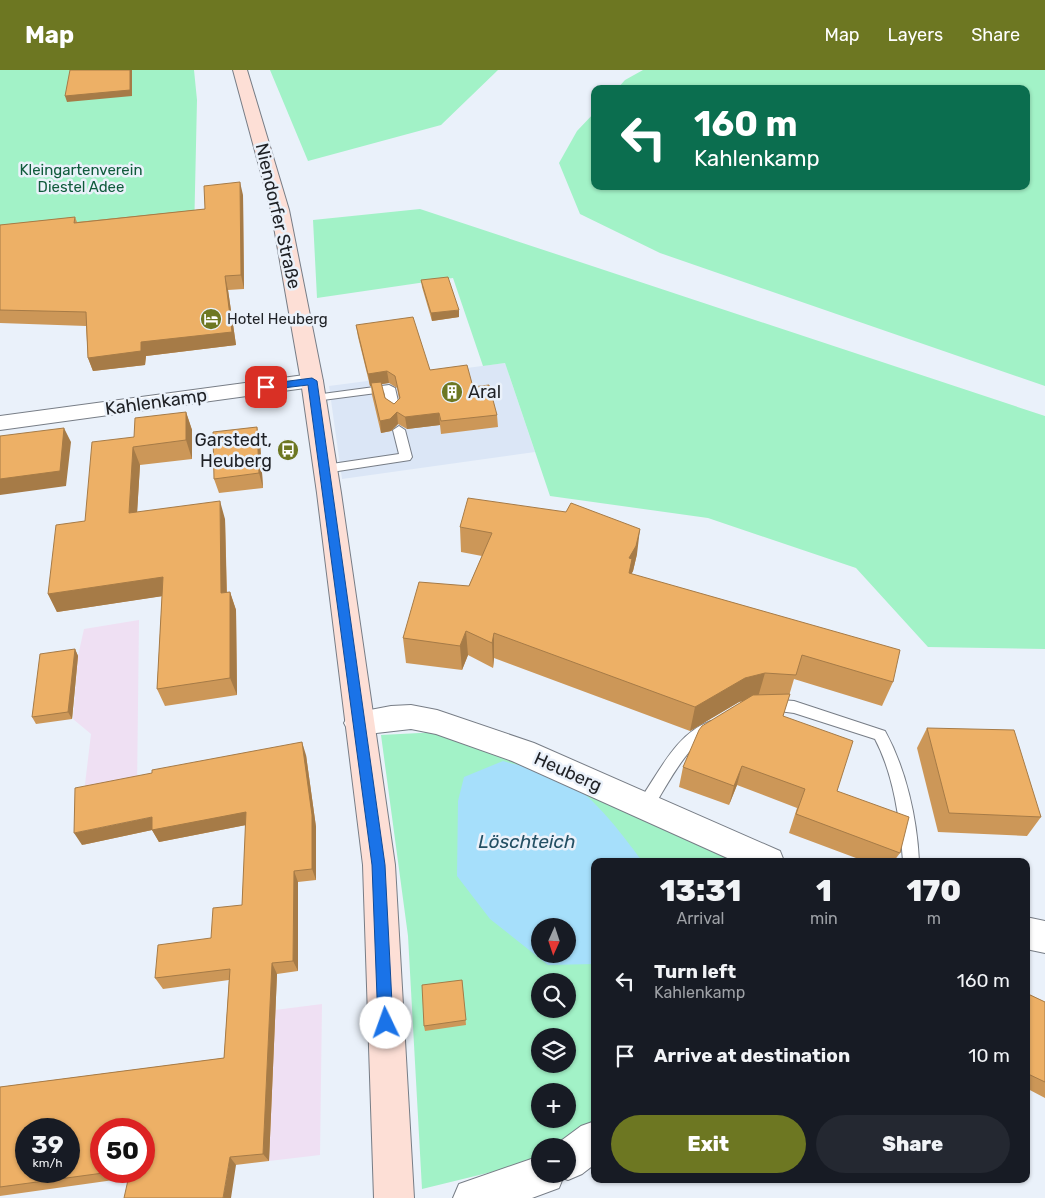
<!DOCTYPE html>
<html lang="en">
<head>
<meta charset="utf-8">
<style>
	body { margin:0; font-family:Rubik,sans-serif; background:#242831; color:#f1f3f6; height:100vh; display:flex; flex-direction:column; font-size:19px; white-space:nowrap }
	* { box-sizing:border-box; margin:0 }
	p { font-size:16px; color:#9ea1a6 }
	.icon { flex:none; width:28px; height:28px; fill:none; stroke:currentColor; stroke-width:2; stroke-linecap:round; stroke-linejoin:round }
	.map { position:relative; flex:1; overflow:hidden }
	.side { position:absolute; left:591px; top:788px; width:439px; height:325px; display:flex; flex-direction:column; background:#171b24; border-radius:10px; box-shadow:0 1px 4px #0004 }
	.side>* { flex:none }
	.top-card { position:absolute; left:591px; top:15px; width:439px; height:105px; border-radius:10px; box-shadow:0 1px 4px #0004; background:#0b6e4f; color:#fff; overflow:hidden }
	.needle { width:32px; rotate:183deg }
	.fabs { position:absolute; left:531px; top:848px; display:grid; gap:10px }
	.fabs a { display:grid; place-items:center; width:45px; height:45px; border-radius:50%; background:#171b24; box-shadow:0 1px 4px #0004; font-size:25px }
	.speed { position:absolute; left:15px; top:1048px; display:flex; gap:10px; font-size:25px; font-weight:700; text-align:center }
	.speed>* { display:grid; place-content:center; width:65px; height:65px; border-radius:50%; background:#171b24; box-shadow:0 1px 4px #0004; line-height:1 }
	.speed small { font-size:12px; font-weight:400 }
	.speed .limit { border:8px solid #d22; background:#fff; color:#111 }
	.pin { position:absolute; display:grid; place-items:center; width:42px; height:42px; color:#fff; margin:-21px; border-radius:10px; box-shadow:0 2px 8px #0006 }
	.me { position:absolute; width:55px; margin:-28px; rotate:357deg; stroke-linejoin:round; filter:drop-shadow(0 0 4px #0008) }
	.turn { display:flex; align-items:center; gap:18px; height:105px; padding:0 20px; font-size:22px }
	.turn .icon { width:65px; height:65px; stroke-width:2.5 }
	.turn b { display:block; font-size:35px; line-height:42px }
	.eta { display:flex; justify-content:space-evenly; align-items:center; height:85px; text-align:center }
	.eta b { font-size:30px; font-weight:800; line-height:35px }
	.primary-button { display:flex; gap:10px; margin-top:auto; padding:10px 20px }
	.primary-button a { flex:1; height:58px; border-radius:30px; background:#6d7722; color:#fff; font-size:20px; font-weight:800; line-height:58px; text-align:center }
	.primary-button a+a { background:#242831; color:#f1f3f6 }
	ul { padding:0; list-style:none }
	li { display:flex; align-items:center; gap:15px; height:75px; padding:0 20px }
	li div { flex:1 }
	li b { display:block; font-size:19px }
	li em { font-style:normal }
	header { display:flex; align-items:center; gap:30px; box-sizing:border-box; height:70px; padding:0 25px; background:#6d7722; color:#fff }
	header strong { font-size:24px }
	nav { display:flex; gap:28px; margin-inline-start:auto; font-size:18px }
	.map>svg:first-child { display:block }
	.built { fill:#dbe6f6 }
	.industrial { fill:#efe0f3 }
	.green { fill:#a2f2c7; fill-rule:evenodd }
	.water { fill:#a6dffb; fill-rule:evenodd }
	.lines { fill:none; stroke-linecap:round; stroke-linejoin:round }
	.service-casing { stroke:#777d86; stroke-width:2 }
	.minor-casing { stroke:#777d86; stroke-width:2 }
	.secondary-casing { stroke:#777d86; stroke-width:2 }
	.service { fill:#fff; fill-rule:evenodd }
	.minor { fill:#fff; fill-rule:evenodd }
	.secondary { fill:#fddfd6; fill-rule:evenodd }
	.wall { fill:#cc9758; fill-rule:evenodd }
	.shaded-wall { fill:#a67b47 }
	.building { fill:#edb066; stroke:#a67b47; fill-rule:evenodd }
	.route { fill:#1a73e8; stroke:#114b97 }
	.labels { text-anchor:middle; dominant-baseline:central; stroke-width:5; stroke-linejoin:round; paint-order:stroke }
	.far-park-label { font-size:15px; fill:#105b3c; stroke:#eaf1fa }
	.far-poi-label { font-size:15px; fill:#1f2125; stroke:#eaf1fa; text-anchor:start }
	.street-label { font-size:18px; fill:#1f2125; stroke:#eaf1fa }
	.poi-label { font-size:18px; fill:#1f2125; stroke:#eaf1fa; text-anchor:start }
	.water-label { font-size:19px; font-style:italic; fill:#245064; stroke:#eaf1fa }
</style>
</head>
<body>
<header>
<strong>Map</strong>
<nav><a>Map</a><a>Layers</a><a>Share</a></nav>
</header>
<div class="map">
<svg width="1045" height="1128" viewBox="0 0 1045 1128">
	<rect width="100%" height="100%" fill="#eaf1fa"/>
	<path class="built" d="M 505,293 L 535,382 L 342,409 L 329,316 Z"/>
	<path class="industrial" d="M 139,550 L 137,720 L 83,731 L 91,664 L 73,649 L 78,586 L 84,559 Z
		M 322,934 L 320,1085 L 269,1091 L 275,940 Z"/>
	<path class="green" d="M 0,0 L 194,0 L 197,30 L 194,165 L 0,187 Z
		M 270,0 L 498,0 L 441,55 L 308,91 Z
		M 643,0 L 1045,0 L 1045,316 L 660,183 L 580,144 L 559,93 L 577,61 L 595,42 L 595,116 L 1026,116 L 1026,19 L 617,19 L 625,10 Z
		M 420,139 L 1045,346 L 1045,579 L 928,577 L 856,498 L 708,448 L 550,426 L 505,293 L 483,296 L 453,208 L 317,228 L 313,150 Z
		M 439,662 L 520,688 L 753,791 L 595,791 L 595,1049 L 558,1076 L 540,1076 L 540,1089 L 537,1091 L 422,1119 L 408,866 L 381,665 ZM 540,856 L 568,856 L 568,884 L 540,884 ZM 540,911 L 568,911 L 568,939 L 540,939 ZM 540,966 L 568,966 L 568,994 L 540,994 ZM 540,1021 L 568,1021 L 568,1049 L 540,1049 Z"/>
	<path class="water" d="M 503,691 C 520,696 539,698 556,705 C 588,718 622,764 642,791 L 595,791 L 595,894 L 548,895 L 490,849 L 457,806 L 458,731 L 464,707 ZM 540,856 L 568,856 L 568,884 L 540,884 Z"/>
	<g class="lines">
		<g class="service-casing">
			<path id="service" d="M 389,315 L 395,318 L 400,340 L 394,344 L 388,340 L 384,322 L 315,331 L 309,328 L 315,325 Z
				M 399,356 L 405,360 L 412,387 L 410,390 L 325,403 L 319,399 L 325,395 L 399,384 L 393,360 Z
				M 769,629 L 794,631 L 885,661 C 906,699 917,748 919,791 L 903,791 C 900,751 894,705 875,669 L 794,643 L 764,639 L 762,635 L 764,631 Z
				M 711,651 L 716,653 L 718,657 C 713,668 697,673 689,682 C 674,700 663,722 651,741 L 645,743 L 639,741 L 637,736 L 639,731 C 659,703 676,663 711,651 Z"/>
		</g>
		<g class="minor-casing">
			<path id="minor" d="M 312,304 L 320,306 L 323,311 L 320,316 L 0,360 L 0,346 Z
				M 411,635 L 437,640 L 534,673 L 780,781 L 784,791 L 734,791 L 512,691 L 436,664 L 411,659 L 359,665 L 349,662 L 344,653 L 349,644 L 391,636 Z
				M 1026,847 L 1045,851 L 1045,883 L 1026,879 Z
				M 595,1051 L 595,1094 L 582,1104 L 568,1110 L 563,1108 L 559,1118 L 532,1128 L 453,1128 L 459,1114 L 540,1086 L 540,1104 L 568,1104 L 568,1076 L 554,1076 L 581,1056 Z"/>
		</g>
		<g class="secondary-casing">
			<path id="secondary" d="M 233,0 L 247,0 L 289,140 L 323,311 L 341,423 L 395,795 L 414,1128 L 374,1128 L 363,795 L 317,423 L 301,311 L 271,140 Z"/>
		</g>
		<use href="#service" class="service"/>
		<use href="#minor" class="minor"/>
		<use href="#secondary" class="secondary"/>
	</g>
	<path class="wall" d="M 243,125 L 244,219 L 228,220 L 236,275 L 146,286 L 145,295 L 93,301 L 88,288 L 86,256 L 0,253 L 0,155 L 75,147 L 77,152 L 205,139 Z
		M 421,210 L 459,247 L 432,251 L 422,217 Z
		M 356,255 L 430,300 L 473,317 L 497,345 L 498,357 L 441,364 L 440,355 L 407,359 L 398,354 L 391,361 L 381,363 L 372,325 L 371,316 L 370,316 L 358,267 ZM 389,313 L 397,318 L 399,329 L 394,334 L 385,328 L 381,314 Z
		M 186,342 L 192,360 L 192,389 L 140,395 L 137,442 L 225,449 L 227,523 L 230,522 L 236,540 L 237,625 L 165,636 L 157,619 L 162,526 L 57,542 L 48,524 L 85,451 L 134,367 Z
		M 260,372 L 263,418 L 219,423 L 214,409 Z
		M 460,457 L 637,484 L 633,501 L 631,504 L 893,612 L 882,636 L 794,609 L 783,646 L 837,721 L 900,783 L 894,791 L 864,791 L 789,763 L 797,738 L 737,715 L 729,735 L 679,717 L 683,697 L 742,631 L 739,632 L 690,661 L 494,588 L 493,598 L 468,585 L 462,600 L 406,593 L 403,568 L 469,516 L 482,486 L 461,482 Z
		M 75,579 L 78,586 L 72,649 L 36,654 L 32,647 Z
		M 927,658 L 1041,747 L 1027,766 L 938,762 L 917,678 Z
		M 306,685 L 316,757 L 316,810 L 298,812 L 298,901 L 277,904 L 269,1091 L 128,1108 L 0,1126 L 0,1017 L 224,988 L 229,910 L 163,919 L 155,908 L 211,868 L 242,835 L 246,755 L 159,772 L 152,760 L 82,775 ZM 144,1059 L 144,1101 L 101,1101 Z
		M 462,910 L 466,955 L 425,961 L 424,956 Z
		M 1026,923 L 1045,932 L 1045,1028 L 1026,1018 Z"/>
	<path class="shaded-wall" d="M 130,0 L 132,0 L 132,26 L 67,32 L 65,26 Z
		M 240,112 L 243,125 L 244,219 L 241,205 Z
		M 225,206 L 228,220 L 236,275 L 146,286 L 145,295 L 93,301 L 88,288 L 141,272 Z
		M 459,240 L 459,247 L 432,251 L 431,243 Z
		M 387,301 L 389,313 L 370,316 L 368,304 Z
		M 186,342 L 192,360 L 192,389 L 186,370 Z
		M 397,342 L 398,354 L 391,361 L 381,363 L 380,351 Z
		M 439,343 L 440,355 L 407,359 L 405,347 Z
		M 257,357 L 260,372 L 263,418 L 259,403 Z
		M 64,358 L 71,372 L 66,416 L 0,425 L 0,409 Z
		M 133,377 L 140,395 L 136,461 L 129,443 Z
		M 220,431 L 225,449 L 227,541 L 221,523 Z
		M 640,459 L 637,484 L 633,501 L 631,505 L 626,529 L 629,488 Z
		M 163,507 L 170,525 L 57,542 L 48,524 Z
		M 230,522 L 236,540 L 237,625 L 230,608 Z
		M 466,561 L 468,585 L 462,600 L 460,576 Z
		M 494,563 L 494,588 L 493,598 L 492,573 Z
		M 75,579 L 78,586 L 72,649 L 68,642 Z
		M 765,603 L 758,627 L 739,632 L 690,661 L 695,637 L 745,608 Z
		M 302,672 L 306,685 L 316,757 L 316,810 L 312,799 Z
		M 742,696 L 737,715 L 729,735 L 734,716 Z
		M 246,742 L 251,754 L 159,772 L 152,760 L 82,775 L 74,763 L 152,747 Z
		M 294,801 L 298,812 L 298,901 L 293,891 Z
		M 272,893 L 277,904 L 269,1091 L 263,1084 Z
		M 230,1087 L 236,1095 L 231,1128 L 223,1128 Z"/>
	<path class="building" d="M 70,0 L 130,0 L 130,20 L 65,26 Z
		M 240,112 L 241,205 L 225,206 L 232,262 L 141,272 L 141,281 L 88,288 L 86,242 L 0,240 L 0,155 L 75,147 L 74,153 L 205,139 L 204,116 Z
		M 448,207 L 459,240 L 431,243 L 421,210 Z
		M 413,247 L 430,300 L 467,295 L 473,317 L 489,315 L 497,345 L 441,351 L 439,343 L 405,347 L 397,342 L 390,349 L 380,351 L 371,313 L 381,312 L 385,328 L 394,334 L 400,328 L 395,306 L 387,301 L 368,304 L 356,255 Z
		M 186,342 L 186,370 L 133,377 L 129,443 L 220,431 L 221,523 L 230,522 L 230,608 L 157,619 L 163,507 L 48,524 L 56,455 L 85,451 L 92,372 L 134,367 L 135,348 Z
		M 257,357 L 259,403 L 214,409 L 213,362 Z
		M 64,358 L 60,401 L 0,409 L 0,366 Z
		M 468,428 L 566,442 L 571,433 L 640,459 L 636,476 L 629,488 L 632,489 L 629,503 L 900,580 L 893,612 L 802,585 L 796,605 L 765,603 L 745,608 L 695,637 L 494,563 L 492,573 L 466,561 L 460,576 L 403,568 L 419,512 L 469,516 L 492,463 L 460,457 Z
		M 75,579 L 68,642 L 32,647 L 40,584 Z
		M 790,624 L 783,646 L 853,671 L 837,721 L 909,747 L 900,783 L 796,744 L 805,719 L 742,696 L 734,716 L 683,697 L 699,660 L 702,656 L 753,625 Z
		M 927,658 L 1014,660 L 1041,747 L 949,743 Z
		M 302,672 L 312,745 L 312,799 L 294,801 L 293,891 L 272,893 L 263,1084 L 230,1087 L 223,1128 L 124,1128 L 130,1101 L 144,1101 L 144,1059 L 101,1059 L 101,1101 L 118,1101 L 0,1117 L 0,1017 L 224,988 L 230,899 L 155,908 L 158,875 L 211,868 L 213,838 L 242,835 L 246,742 L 152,760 L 152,747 L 74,763 L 75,718 L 152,703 L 152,700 ZM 26,1059 L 69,1059 L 69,1101 L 26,1101 Z
		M 462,910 L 466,950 L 424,956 L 422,915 Z
		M 1026,923 L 1045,932 L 1045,1012 L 1026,1003 Z"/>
	<path class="route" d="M 312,308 L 317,311 L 385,795 L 393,953 L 391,958 L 386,960 L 380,958 L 378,953 L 372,795 L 308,315 L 266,320 L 261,317 L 266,314 Z"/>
	<defs>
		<g id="hotel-disc" transform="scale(1.125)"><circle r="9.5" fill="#6d7722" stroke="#eaf1fa"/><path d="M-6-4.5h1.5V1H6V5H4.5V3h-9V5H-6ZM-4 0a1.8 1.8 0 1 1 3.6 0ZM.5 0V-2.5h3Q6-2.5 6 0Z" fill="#fff"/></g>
		<g id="building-disc" transform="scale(1.125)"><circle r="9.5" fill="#6d7722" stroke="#eaf1fa"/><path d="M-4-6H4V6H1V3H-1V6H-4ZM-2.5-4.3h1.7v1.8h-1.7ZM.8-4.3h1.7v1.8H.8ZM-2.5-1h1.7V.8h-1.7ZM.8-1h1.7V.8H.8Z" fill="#fff"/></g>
		<g id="bus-disc" transform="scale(1.125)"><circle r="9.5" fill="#6d7722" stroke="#eaf1fa"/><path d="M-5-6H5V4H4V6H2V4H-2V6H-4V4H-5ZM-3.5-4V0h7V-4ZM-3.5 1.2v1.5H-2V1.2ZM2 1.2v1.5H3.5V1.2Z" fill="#fff"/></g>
	</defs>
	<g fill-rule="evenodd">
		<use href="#hotel-disc" x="211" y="249"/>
		<use href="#building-disc" x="452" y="322"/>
		<use href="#bus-disc" x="288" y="380"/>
	</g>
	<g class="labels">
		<g class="far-park-label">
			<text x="81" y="100">Kleingartenverein<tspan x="81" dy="17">Diestel Adee</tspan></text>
		</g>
		<g class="far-poi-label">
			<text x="227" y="249">Hotel Heuberg</text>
		</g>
		<g class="street-label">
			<text transform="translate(278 146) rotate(77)">Niendorfer Straße</text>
			<text transform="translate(156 332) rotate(-8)">Kahlenkamp</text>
			<text transform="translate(568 702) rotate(24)">Heuberg</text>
		</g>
		<g class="poi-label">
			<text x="468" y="322">Aral</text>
			<text x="272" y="370" text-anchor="end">Garstedt,<tspan x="272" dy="21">Heuberg</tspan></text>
		</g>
		<g class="water-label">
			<text x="527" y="771">Löschteich</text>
		</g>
	</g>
</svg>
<div class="fabs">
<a><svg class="needle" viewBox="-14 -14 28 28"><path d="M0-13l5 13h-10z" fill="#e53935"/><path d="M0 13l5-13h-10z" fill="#9ea1a6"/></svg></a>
<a><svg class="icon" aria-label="search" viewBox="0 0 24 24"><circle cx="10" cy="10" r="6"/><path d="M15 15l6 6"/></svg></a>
<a><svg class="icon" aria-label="layers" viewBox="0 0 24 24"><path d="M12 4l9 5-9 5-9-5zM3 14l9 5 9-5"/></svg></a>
<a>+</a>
<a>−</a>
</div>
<div class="speed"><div>39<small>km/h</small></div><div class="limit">50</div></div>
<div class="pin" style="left:266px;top:317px;background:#d93025"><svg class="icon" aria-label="arrive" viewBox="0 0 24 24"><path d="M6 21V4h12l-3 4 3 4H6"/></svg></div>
<svg class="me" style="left:386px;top:953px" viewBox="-20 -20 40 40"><circle r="19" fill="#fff"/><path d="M0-13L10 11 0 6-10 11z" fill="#1a73e8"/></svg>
<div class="top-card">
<div class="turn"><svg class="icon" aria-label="left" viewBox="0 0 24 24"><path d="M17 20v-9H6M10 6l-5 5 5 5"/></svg><div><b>160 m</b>Kahlenkamp</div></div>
</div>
<section class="side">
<div class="eta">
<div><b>13:31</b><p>Arrival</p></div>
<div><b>1</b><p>min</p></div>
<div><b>170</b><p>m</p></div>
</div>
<ul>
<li><svg class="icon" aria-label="left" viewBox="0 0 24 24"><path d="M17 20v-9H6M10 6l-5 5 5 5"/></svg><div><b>Turn left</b><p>Kahlenkamp</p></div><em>160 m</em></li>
<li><svg class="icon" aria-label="arrive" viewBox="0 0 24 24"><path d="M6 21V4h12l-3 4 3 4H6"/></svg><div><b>Arrive at destination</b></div><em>10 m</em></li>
</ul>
<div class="primary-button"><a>Exit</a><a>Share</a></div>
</section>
</div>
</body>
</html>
